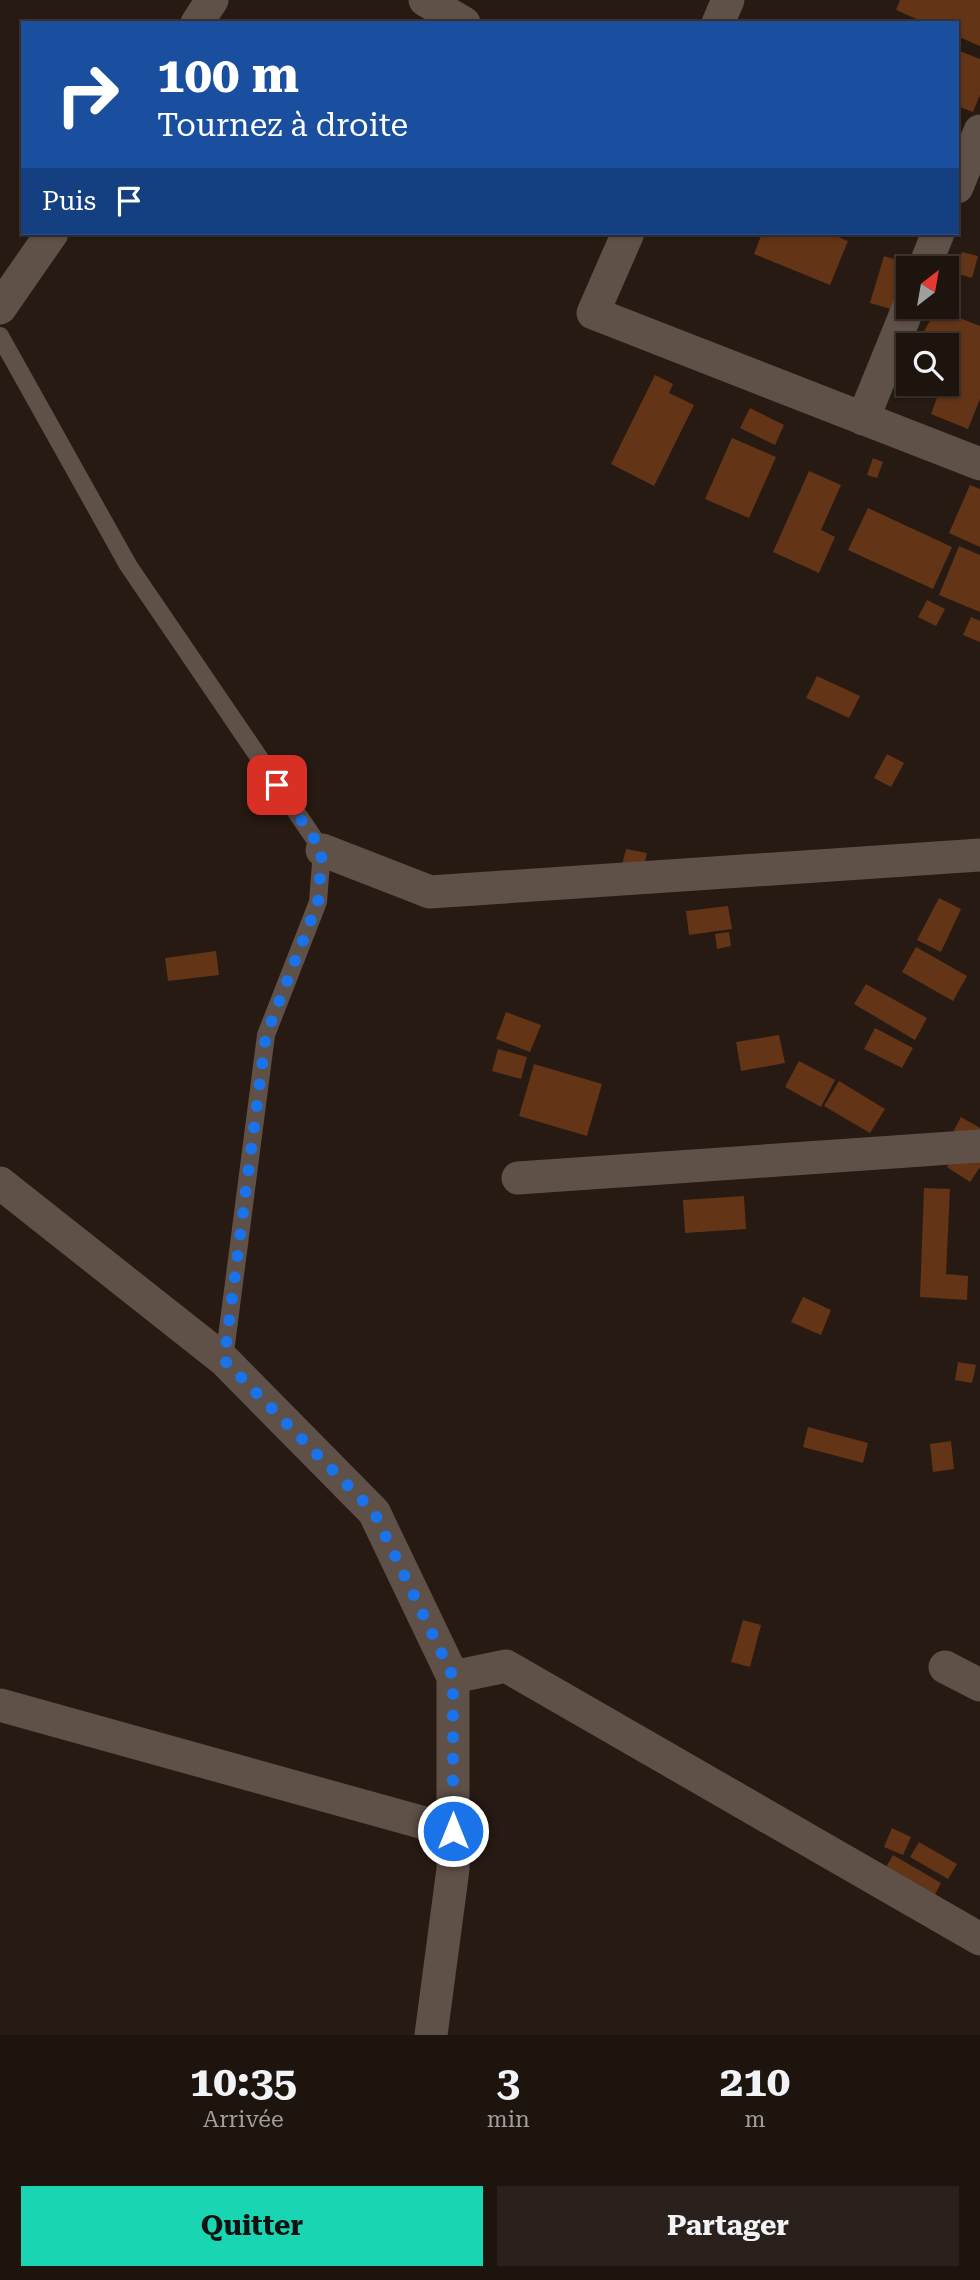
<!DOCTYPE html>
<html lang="fr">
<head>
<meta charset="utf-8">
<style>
	body { margin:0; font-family:"Roboto Serif",serif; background:#2a211c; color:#f1f3f6; height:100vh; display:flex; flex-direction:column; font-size:26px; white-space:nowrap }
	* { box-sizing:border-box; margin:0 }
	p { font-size:23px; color:#a09e9e }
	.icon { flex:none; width:38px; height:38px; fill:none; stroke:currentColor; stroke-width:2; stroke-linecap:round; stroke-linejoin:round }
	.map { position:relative; height:2035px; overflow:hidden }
	.sheet { display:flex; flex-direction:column; background:#1d140e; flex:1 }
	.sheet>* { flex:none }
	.guide { position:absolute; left:21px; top:21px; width:938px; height:214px; border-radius:0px; box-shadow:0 2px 5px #0004,0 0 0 2px #3b332e; background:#1a4fa0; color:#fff; overflow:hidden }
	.needle { width:46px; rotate:31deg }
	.controls { position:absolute; left:896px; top:256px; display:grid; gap:14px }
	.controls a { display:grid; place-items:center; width:63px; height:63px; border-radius:0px; background:#1d140e; box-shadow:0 2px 5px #0004,0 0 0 2px #3b332e; font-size:35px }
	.pin { position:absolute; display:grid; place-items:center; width:60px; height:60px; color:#fff; margin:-30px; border-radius:14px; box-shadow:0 4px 10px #0006 }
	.me { position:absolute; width:77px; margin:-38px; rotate:0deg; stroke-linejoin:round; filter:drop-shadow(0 0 5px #0008) }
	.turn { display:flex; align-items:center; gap:24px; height:147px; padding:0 21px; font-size:32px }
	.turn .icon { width:91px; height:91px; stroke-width:2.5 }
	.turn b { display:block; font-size:49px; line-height:60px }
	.then { display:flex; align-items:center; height:66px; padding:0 21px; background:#0003; gap:14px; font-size:26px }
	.eta { display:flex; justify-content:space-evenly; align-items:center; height:119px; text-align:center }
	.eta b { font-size:42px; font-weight:700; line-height:49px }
	.primary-button { display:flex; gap:14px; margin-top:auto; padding:14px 21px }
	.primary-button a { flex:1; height:80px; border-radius:0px; background:#1ad5b2; color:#111; font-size:28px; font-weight:700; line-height:80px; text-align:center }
	.primary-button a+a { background:#2a211c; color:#f1f3f6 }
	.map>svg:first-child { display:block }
	.building { fill:#633416 }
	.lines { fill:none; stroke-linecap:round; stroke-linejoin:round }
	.lane { stroke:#5f5048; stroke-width:18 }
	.street { stroke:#5f5048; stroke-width:33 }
	.route { stroke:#1a73e8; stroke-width:12; stroke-dasharray:0 21.6 }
</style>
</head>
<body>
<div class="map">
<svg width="980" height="2035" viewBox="0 0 980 2035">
	<rect width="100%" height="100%" fill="#271a13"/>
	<path class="building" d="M 900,0 L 980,0 L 980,46 L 957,36 L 957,23 L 926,23 L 896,10 Z
		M 957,50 L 980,59 L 980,95 L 973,112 L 957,106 Z
		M 762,233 L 829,233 L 848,241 L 830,285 L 754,254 Z
		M 962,252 L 978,256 L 972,278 L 956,273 Z
		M 884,256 L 914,265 L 908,268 L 908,286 L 901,312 L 870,303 Z
		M 937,309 L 980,326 L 980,399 L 968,429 L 931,414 L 939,392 L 917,383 L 947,383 L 947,345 L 916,345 Z
		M 655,375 L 673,384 L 669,393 L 694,405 L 654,486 L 611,464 Z
		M 750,408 L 784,425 L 775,445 L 740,428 Z
		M 732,438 L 776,457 L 749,518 L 705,499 Z
		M 873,458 L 883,462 L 877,478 L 867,475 Z
		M 809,471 L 841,485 L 821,530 L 835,537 L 819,573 L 773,552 Z
		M 970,485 L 980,489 L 980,547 L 949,533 Z
		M 868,508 L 952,547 L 933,589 L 848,550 Z
		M 959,546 L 980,555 L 980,612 L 939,595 Z
		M 927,600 L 945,609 L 936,626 L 918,617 Z
		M 971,617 L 980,621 L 980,642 L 963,635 Z
		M 817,676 L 860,696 L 849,718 L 806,698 Z
		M 887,754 L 904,763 L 891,787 L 874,778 Z
		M 626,849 L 647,853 L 642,874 L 621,869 Z
		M 939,898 L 961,909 L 941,952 L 917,940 Z
		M 728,906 L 732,929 L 689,935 L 686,911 Z
		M 729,932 L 731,946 L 717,949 L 715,934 Z
		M 916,947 L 967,976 L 953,1001 L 902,972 Z
		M 216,951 L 219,975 L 168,981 L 165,958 Z
		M 866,984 L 927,1018 L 915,1040 L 854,1004 Z
		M 506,1012 L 541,1025 L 530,1052 L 496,1039 Z
		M 875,1028 L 913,1048 L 902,1068 L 864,1049 Z
		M 779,1035 L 785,1063 L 741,1071 L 736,1042 Z
		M 498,1049 L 527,1057 L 521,1079 L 492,1071 Z
		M 799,1061 L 835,1080 L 821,1107 L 785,1087 Z
		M 534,1064 L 602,1084 L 587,1136 L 519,1116 Z
		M 839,1081 L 885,1109 L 870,1133 L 824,1106 Z
		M 961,1117 L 980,1128 L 980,1149 L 952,1134 Z
		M 960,1147 L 980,1159 L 980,1167 L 970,1182 L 947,1167 Z
		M 924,1188 L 950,1189 L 946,1274 L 968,1276 L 967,1300 L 920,1297 Z
		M 744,1196 L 746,1229 L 685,1233 L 683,1200 Z
		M 803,1297 L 831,1310 L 821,1335 L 791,1322 Z
		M 958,1362 L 976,1365 L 972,1383 L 955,1380 Z
		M 808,1427 L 868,1443 L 863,1463 L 803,1447 Z
		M 951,1441 L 954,1469 L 933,1472 L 930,1444 Z
		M 743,1620 L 761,1625 L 750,1667 L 731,1662 Z
		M 892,1828 L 911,1837 L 903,1855 L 884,1847 Z
		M 919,1842 L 957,1864 L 948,1879 L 910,1857 Z
		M 893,1855 L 941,1883 L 931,1902 L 882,1874 Z"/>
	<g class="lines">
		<path class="lane" d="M 0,336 L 128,565 L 322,850 L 318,902 L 266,1035 L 224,1360"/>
		<path class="street" d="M 425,0 L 464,23
			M 197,23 L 212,0
			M 718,23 L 728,0
			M 957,187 L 980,131
			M 628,233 L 593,313 L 980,464
			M 924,268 L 938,233
			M 0,308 L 52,233
			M 863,419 L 909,306
			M 322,850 L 430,892 L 980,855
			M 518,1178 L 980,1146
			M 0,1183 L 224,1360 L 374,1512 L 453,1677 L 453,1869 L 431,2035
			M 945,1667 L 980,1685
			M 453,1677 L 506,1666 L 980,1939
			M 0,1705 L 453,1831"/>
	</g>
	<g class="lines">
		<path class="route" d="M 277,785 L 322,850 L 318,902 L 266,1035 L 224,1360 L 374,1512 L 453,1677 L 453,1831"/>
	</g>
</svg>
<div class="controls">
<a><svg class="needle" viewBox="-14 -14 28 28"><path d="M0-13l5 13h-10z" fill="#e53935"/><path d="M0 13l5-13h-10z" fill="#a09e9e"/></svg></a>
<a><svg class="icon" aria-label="search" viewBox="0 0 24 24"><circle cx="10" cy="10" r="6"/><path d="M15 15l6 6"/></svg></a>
</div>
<div class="pin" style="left:277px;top:785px;background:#d93025"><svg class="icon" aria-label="arrive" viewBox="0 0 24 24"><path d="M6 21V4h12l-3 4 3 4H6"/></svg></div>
<svg class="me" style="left:453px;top:1831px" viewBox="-20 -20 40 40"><circle r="17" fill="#1a73e8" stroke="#fff" stroke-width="3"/><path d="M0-11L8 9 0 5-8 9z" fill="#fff"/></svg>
<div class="guide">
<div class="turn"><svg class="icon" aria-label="right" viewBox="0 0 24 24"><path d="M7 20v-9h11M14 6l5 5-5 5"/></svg><div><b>100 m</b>Tournez à droite</div></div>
<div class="then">Puis<svg class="icon" aria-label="arrive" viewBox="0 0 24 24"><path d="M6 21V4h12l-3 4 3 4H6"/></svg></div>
</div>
</div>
<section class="sheet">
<div class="eta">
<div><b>10:35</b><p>Arrivée</p></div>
<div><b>3</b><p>min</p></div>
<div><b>210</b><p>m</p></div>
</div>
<div class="primary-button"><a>Quitter</a><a>Partager</a></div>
</section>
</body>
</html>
